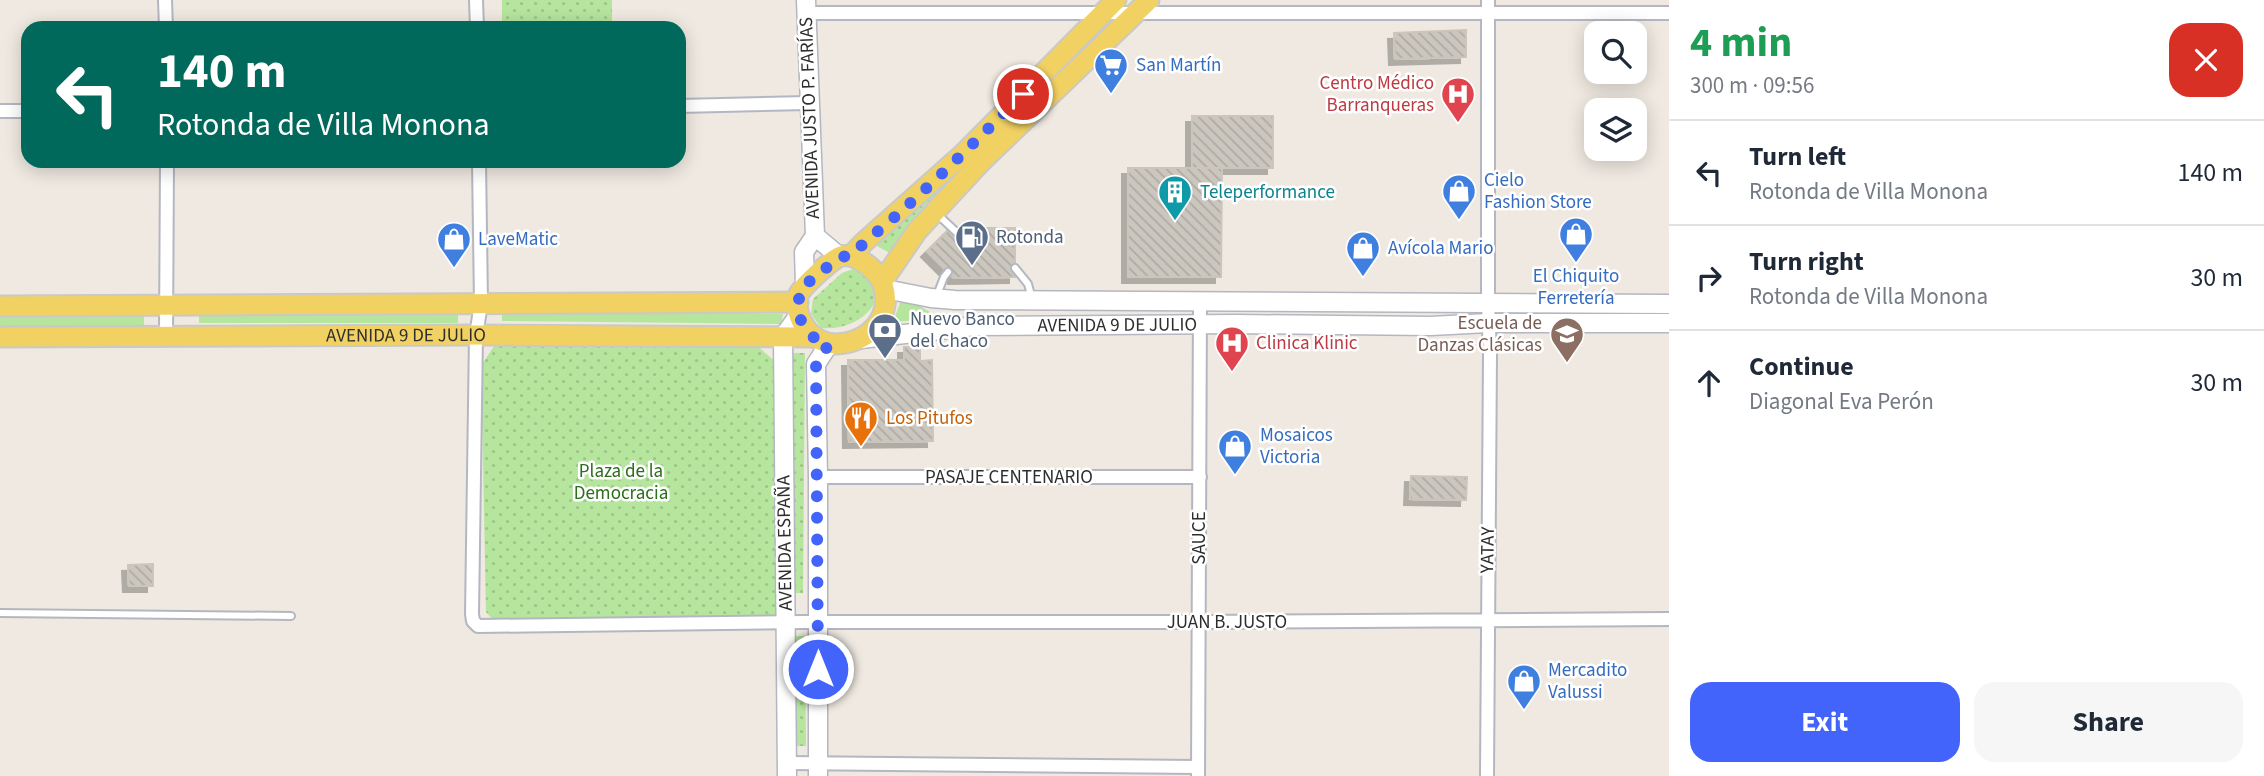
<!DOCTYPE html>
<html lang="en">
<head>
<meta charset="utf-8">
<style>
	body { margin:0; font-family:"Source Sans 3",sans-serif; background:#f6f6f7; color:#1f2937; height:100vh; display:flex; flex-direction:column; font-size:26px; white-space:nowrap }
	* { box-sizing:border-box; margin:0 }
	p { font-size:23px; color:#747a83 }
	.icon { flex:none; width:38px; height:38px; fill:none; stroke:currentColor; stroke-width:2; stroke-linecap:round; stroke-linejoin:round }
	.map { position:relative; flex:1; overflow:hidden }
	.sheet { display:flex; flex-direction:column; background:#fff; width:595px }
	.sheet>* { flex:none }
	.banner { position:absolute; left:21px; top:21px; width:665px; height:147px; border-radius:21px; box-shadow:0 4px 18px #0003; background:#00695c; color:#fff; overflow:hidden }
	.buttons { position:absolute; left:1584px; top:21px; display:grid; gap:14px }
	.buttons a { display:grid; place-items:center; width:63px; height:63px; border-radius:14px; background:#fff; box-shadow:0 4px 18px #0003; font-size:35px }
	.pin { position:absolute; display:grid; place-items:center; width:60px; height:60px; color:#fff; margin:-30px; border:4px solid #fff; border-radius:50%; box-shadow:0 2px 7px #0007 }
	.me { position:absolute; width:77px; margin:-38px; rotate:0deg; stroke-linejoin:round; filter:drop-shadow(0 0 5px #0008) }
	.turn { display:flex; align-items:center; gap:24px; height:147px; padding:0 21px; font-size:32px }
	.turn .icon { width:91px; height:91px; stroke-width:2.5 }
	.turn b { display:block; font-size:49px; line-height:60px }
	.round { display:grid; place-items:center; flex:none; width:74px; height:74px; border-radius:21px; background:#f6f6f7 }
	.headline { display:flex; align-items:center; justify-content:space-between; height:119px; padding:0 21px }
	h1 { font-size:42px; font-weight:700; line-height:52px; color:#1e9e55 }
	.primary-button { display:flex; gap:14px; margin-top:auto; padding:14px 21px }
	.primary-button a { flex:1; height:80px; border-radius:21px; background:#4264fb; color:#fff; font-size:28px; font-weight:700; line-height:80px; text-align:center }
	.primary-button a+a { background:#f6f6f7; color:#1f2937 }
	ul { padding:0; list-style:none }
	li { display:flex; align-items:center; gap:21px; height:105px; padding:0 21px; border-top:2px solid #e0e1e3 }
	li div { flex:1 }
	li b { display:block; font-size:26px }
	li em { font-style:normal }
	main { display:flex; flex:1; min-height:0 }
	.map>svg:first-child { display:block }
	.grass { fill:#b6e59e }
	.park { fill:url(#park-dots) }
	.building { fill:url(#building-back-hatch); stroke:#cbc5ba; stroke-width:2; filter:url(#shadow) }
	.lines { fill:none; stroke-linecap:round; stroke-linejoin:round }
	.lane-casing { stroke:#b4b7c1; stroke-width:10 }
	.street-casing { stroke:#b4b7c1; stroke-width:16 }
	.secondary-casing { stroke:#b4b7c1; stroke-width:21 }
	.primary-casing { stroke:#c9c9c9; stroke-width:23 }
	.lane { stroke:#fff; stroke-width:6 }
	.street { stroke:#fff; stroke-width:12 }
	.secondary { stroke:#fff; stroke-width:18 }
	.primary { stroke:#f2d163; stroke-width:19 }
	.route { stroke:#4264fb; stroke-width:12; stroke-dasharray:0 21.6 }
	.labels { text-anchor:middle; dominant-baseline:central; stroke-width:5; stroke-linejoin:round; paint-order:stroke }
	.shop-label { font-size:19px; fill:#366cbe; stroke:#fff; text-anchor:start }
	.health-label { font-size:19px; fill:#be3a42; stroke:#fff; text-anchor:end }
	.street-label { font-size:19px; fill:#2e2e2e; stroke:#fff }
	.culture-label { font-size:19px; fill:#0d838f; stroke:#fff; text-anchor:start }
	.service-label { font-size:19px; fill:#4e5e75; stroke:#fff; text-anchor:start }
	.education-label { font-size:19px; fill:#785e54; stroke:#fff; text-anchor:end }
	.food-label { font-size:19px; fill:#c56008; stroke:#fff; text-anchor:start }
	.park-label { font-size:19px; fill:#2c6e1b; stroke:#fff }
</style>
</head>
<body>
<main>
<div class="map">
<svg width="1669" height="776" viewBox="0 0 1669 776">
	<defs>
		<pattern id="park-dots" width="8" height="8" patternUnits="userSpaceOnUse" patternTransform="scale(1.75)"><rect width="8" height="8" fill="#b6e59e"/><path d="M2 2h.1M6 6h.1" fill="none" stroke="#9dc588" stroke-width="1.8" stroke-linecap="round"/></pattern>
		<pattern id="building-back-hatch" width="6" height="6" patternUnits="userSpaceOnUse" patternTransform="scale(1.75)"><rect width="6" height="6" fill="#cbc7bf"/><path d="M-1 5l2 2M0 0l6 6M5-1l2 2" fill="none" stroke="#afaba4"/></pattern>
		<filter id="shadow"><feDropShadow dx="-6" dy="6" stdDeviation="0" flood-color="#0004"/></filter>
	</defs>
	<rect width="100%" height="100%" fill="#efe9e1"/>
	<path class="grass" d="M 905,297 L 935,315 L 936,318 L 896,322 L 894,319 L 902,298 Z
		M 502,311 L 783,314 L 781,324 L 502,321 Z
		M 199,312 L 458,313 L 458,323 L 199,323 Z
		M 144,315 L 144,326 L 0,326 L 0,316 Z"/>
	<path class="park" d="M 502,0 L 612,0 L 612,28 L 502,28 Z
		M 966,165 L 909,225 L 893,251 L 890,253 L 877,246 L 877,242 Z
		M 853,269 L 865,270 L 878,290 C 876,295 875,303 872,307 C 861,323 839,330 821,328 L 811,314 L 813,299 L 842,273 Z
		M 756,345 L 777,363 L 775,615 L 494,621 L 486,612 L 481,366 L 494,346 Z
		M 793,353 L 805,353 L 803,593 L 791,593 Z
		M 792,636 L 805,636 L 806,746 L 793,746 Z"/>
	<path class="building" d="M 1466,30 L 1466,57 L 1395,59 L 1394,33 Z
		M 1192,116 L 1273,116 L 1273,168 L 1192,168 Z
		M 1128,168 L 1222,168 L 1221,277 L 1128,277 Z
		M 981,228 L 1015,228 L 1015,277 L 954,278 L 927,251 L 949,229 L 965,245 Z
		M 904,347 L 920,347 L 920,361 L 932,360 L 933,441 L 849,442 L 848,360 L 904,360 Z
		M 1411,476 L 1467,477 L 1466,500 L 1410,499 Z
		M 153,564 L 153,586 L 129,586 L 128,565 Z"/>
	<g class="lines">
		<g class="lane-casing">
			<path id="lane" d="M 936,213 L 967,242
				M 1015,268 L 1028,284 L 1032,299
				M 937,295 L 944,277 L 948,272
				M 0,613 L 291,616"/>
		</g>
		<g class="street-casing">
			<path id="street" d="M 165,0 L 166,28
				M 476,0 L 477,28
				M 806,13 L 1669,13
				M 679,106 L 808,103
				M 0,111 L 28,111
				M 479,161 L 481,304 L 476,335 L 472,614 L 473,621 L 478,626 L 805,622 L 1199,622 L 1669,619
				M 166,337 L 167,161
				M 818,477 L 1200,477
				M 787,763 L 1198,767
				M 1198,776 L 1200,301
				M 1487,776 L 1490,354 L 1488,303 L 1488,0"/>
		</g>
		<g class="secondary-casing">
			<g id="secondary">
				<path d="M 815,236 L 840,257"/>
				<path d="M 805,285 L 804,252 L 815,236 L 806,0"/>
				<path d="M 885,289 L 931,298 L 955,300 L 1669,304"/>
				<path id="s1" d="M 861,339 L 975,326 L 1235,324 L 1431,326 L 1488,323 L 1669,323"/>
				<path d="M 787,776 L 783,337 L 799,315"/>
				<path d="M 818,776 L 818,477 L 816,364 L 829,344"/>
			</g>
		</g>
		<g class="primary-casing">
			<g id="primary">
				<path d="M 851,256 L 863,243 L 963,154 L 1116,0"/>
				<path d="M 851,256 C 905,276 892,342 836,344 C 824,344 811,337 805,327 C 799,319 795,306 798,296 C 801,287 832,259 841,256 C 844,255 848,256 851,256 Z"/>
				<path d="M 882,282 L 917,231 L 981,162 L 1149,0"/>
				<path d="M 0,306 L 798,302"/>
				<path id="s2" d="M 0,337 L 476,335 L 813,337"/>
			</g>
		</g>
		<use href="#lane" class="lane"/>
		<use href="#street" class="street"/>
		<use href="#secondary" class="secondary"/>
		<use href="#primary" class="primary"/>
	</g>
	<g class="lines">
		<path class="route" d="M 818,669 L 816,364 L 829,344 L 813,337 L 802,323 L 799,315 L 799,294 L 805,285 L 840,257 L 851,256 C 869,237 890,222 908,205 C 948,169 985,132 1023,94"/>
	</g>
	<defs>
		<g id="supermarket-pin" transform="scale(1.75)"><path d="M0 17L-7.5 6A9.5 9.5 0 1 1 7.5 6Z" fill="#3f7fe0" stroke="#fff"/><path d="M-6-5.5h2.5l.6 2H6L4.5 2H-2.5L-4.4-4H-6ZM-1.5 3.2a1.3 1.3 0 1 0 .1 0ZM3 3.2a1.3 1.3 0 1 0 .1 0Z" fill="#fff"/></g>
		<g id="hospital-pin" transform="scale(1.75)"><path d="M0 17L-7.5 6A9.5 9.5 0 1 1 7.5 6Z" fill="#e0444e" stroke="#fff"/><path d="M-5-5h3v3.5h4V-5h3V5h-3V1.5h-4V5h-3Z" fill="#fff"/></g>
		<g id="shop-pin" transform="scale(1.75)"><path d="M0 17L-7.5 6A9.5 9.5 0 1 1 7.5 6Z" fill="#3f7fe0" stroke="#fff"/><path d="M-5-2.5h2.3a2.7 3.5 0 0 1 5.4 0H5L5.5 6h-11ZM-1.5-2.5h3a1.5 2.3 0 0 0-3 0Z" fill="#fff"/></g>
		<g id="building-pin" transform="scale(1.75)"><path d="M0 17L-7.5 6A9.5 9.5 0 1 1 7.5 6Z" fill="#0f9aa8" stroke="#fff"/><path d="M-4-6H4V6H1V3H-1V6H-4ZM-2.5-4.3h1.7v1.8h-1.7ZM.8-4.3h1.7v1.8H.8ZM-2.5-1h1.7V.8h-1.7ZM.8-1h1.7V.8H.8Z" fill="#fff"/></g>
		<g id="fuel-pin" transform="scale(1.75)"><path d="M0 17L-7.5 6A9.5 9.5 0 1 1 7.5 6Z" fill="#5c6f8a" stroke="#fff"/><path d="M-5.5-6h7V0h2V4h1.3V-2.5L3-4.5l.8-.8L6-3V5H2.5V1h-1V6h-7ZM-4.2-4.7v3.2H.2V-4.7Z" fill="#fff"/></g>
		<g id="bank-pin" transform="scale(1.75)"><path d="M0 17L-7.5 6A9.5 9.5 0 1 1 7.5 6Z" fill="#5c6f8a" stroke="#fff"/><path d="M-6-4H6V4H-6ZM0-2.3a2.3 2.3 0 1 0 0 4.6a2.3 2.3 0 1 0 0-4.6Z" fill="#fff"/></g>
		<g id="school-pin" transform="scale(1.75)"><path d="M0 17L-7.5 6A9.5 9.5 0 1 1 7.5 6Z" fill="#8d6e63" stroke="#fff"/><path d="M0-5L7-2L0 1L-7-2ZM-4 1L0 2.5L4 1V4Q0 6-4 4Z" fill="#fff"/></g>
		<g id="restaurant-pin" transform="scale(1.75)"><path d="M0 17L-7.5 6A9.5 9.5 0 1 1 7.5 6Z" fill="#e8710a" stroke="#fff"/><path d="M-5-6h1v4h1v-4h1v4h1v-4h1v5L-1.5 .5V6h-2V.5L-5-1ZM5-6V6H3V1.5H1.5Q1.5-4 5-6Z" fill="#fff"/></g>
	</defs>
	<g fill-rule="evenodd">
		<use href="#supermarket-pin" x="1111" y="65"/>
		<use href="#hospital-pin" x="1458" y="94"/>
		<use href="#shop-pin" x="1459" y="191"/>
		<use href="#building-pin" x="1175" y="192"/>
		<use href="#shop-pin" x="1576" y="234"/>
		<use href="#fuel-pin" x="972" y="237"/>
		<use href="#shop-pin" x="454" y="239"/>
		<use href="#shop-pin" x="1363" y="248"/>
		<use href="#bank-pin" x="885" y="330"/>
		<use href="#school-pin" x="1567" y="334"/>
		<use href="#hospital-pin" x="1232" y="343"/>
		<use href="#restaurant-pin" x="861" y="418"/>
		<use href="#shop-pin" x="1235" y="446"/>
		<use href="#shop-pin" x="1524" y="681"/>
	</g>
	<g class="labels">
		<g class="shop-label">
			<text x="1136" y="65">San Martín</text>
			<text x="1484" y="180">Cielo<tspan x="1484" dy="22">Fashion Store</tspan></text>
			<text x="478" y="239">LaveMatic</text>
			<text x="1388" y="248">Avícola Mario</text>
			<text x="1576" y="276" text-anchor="middle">El Chiquito<tspan x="1576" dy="22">Ferretería</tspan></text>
			<text x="1260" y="435">Mosaicos<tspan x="1260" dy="22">Victoria</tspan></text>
			<text x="1548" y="670">Mercadito<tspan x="1548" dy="22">Valussi</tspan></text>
		</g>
		<g class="health-label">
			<text x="1434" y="83">Centro Médico<tspan x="1434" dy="22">Barranqueras</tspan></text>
			<text x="1256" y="343" text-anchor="start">Clinica Klinic</text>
		</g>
		<g class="street-label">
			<text transform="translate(810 118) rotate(-92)">AVENIDA JUSTO P. FARÍAS</text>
			<text stroke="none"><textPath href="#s1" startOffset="257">AVENIDA 9 DE JULIO</textPath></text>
			<text stroke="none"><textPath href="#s2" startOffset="406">AVENIDA 9 DE JULIO</textPath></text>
			<text x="1009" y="477">PASAJE CENTENARIO</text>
			<text transform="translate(1199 538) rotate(-90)">SAUCE</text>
			<text transform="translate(785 543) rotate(-91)">AVENIDA ESPAÑA</text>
			<text transform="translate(1488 550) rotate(-89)">YATAY</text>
			<text x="1227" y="622">JUAN B. JUSTO</text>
		</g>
		<g class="culture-label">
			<text x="1200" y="192">Teleperformance</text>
		</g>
		<g class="service-label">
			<text x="996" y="237">Rotonda</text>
			<text x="910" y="319">Nuevo Banco<tspan x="910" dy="22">del Chaco</tspan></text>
		</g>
		<g class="education-label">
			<text x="1542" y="323">Escuela de<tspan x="1542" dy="22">Danzas Clásicas</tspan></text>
		</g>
		<g class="food-label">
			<text x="886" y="418">Los Pitufos</text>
		</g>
		<g class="park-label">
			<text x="621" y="471">Plaza de la<tspan x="621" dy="22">Democracia</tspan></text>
		</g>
	</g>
</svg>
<div class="buttons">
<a><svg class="icon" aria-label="search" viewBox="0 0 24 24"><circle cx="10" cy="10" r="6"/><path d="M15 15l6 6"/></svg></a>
<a><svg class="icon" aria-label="layers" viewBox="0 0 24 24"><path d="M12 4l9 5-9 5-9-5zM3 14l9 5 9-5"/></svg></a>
</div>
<div class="pin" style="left:1023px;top:94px;background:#d93025"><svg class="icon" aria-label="arrive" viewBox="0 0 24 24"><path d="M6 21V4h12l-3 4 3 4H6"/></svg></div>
<svg class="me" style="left:818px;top:669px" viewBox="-20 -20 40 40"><circle r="17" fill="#4264fb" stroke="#fff" stroke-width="3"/><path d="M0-11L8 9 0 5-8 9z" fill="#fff"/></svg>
<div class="banner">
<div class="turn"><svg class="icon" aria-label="left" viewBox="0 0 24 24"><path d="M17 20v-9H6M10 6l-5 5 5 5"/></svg><div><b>140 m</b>Rotonda de Villa Monona</div></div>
</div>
</div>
<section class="sheet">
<div class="headline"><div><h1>4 min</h1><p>300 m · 09:56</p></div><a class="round" style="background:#d93025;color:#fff"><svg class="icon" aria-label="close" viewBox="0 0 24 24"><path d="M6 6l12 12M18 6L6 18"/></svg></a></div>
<ul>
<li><svg class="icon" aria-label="left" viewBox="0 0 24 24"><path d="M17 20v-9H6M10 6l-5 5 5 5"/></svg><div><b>Turn left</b><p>Rotonda de Villa Monona</p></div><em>140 m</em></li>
<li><svg class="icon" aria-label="right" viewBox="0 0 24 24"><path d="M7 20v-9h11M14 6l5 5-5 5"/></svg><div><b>Turn right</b><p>Rotonda de Villa Monona</p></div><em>30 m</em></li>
<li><svg class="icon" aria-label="ahead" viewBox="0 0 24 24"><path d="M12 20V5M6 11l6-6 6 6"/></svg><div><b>Continue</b><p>Diagonal Eva Perón</p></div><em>30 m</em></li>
</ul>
<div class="primary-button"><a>Exit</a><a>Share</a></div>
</section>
</main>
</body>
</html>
